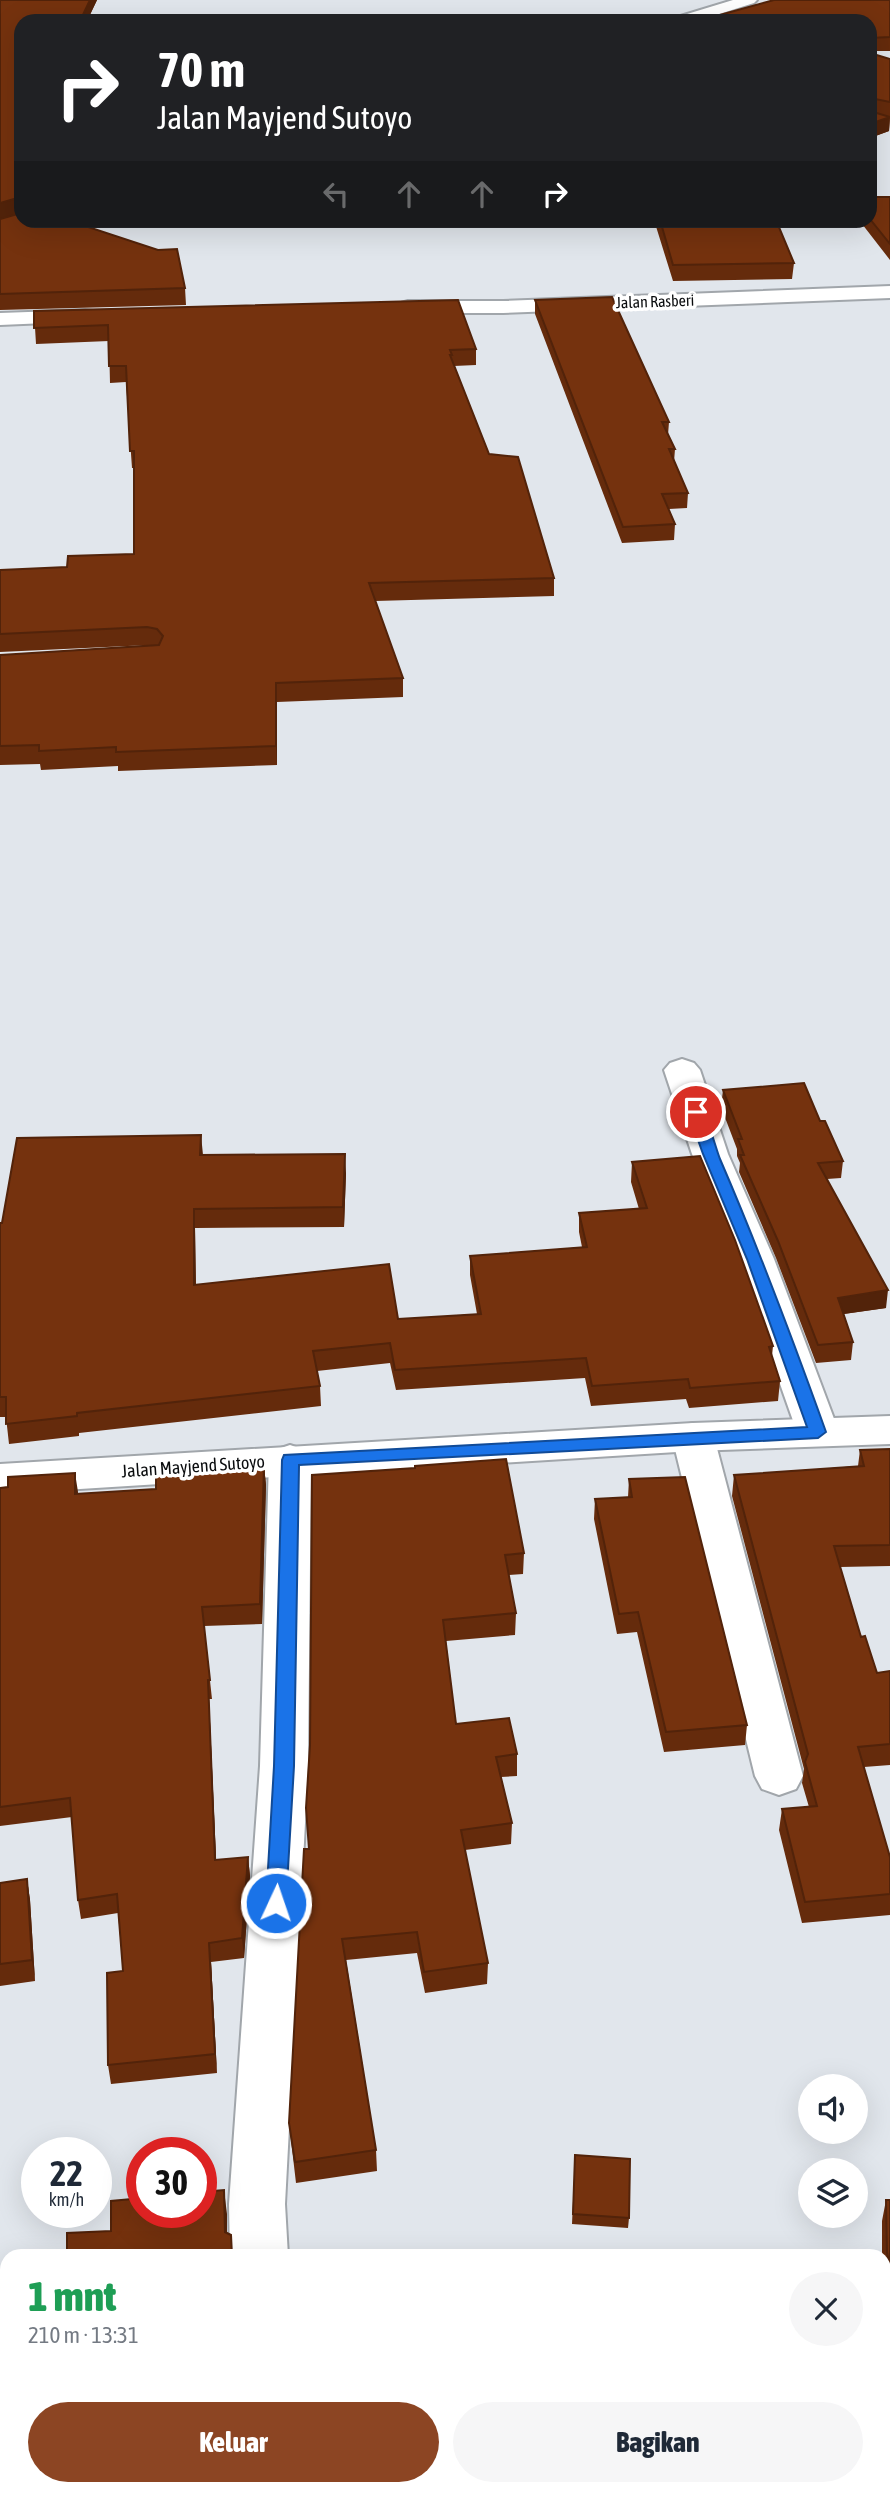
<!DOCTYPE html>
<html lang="id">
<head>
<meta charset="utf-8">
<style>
	body { margin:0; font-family:"Asap Condensed",sans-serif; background:#f6f6f7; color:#1f2937; height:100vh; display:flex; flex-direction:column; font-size:26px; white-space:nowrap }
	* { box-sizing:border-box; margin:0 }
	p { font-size:23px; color:#747a83 }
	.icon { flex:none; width:38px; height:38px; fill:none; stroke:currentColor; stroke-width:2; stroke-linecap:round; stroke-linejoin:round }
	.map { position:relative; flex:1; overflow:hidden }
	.details { position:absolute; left:0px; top:2249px; width:891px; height:247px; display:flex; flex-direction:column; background:#fff; border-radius:21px 21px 0 0; box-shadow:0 7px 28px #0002 }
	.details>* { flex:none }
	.banner { position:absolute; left:14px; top:14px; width:863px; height:214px; border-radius:21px; box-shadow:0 7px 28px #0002; background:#202124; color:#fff; overflow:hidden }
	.tools { position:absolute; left:798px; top:2074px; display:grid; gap:14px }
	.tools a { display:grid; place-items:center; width:70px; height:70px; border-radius:50%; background:#fff; box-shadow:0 7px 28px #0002; font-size:35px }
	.speed { position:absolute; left:21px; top:2137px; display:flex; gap:14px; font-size:35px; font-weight:700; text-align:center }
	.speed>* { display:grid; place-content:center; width:91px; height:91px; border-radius:50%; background:#fff; box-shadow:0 7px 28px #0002; line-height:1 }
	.speed small { font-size:18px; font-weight:400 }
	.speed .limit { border:10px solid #d22; background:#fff; color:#111 }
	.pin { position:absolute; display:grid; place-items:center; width:60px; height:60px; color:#fff; margin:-30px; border:4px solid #fff; border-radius:50%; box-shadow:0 2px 7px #0007 }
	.me { position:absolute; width:77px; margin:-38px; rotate:3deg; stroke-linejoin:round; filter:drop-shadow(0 0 5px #0008) }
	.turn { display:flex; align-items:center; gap:24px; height:147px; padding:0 28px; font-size:32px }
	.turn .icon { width:91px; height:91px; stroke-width:2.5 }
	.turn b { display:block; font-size:49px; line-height:60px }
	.lanes { display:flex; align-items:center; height:66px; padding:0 28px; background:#0003; justify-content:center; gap:35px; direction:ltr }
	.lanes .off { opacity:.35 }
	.round { display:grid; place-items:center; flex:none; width:74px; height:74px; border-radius:37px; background:#f6f6f7 }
	.head { display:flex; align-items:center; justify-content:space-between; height:119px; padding:0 28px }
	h1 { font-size:42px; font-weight:800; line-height:52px; color:#1e9e55 }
	.cta { display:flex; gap:14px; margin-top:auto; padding:14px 28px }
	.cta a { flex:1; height:80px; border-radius:42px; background:#8c4523; color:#fff; font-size:28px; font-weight:800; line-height:80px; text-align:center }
	.cta a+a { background:#f6f6f7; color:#1f2937 }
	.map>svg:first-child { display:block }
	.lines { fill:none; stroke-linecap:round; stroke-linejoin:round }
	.minor-casing { stroke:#a1a6ab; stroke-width:4 }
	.tertiary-casing { stroke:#a1a6ab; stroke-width:4 }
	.secondary-casing { stroke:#a1a6ab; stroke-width:4 }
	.minor { fill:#fff; fill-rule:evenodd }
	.tertiary { fill:#fff; fill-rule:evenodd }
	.secondary { fill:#fff; fill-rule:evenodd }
	.wall { fill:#652b0c }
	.shaded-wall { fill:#52230a }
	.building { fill:#75320e; stroke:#52230a; stroke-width:2 }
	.route { fill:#1a73e8; stroke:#114b97; stroke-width:2 }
	.labels { text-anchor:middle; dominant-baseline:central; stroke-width:7; stroke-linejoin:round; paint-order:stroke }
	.far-street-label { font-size:16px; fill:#0a0c0e; stroke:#fff }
	.street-label { font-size:18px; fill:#0a0c0e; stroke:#fff }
</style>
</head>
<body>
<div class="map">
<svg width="890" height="2495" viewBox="0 0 890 2495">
	<rect width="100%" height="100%" fill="#e1e6ec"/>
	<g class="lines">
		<g class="minor-casing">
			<path id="minor" d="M 890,286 L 890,298 L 503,313 L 408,313 L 401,311 L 397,307 L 401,303 L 408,301 L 503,301 Z
				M 85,310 L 93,311 L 96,316 L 93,321 L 0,325 L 0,313 Z
				M 682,1059 L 694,1063 L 700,1070 L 728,1154 L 774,1259 L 839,1432 L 833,1442 L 818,1446 L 803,1442 L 797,1432 L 736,1259 L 692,1154 L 664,1070 L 670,1063 Z
				M 693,1423 L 708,1427 L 714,1437 L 803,1776 L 796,1789 L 779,1795 L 762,1789 L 755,1776 L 672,1437 L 678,1427 Z
				M 290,1445 L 305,1450 L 311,1460 L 308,1766 L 285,2204 L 288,2256 L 230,2256 L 229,2204 L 260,1766 L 269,1460 L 275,1450 Z"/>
		</g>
		<g class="tertiary-casing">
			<path id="tertiary" d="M 890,1416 L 890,1444 L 693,1451 L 0,1494 L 0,1464 L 693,1423 Z"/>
		</g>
		<g class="secondary-casing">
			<path id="secondary" d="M 733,0 L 757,0 L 754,3 L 697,21 L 672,21 L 674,18 Z"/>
		</g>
		<use href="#minor" class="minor"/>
		<use href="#tertiary" class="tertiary"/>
		<use href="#secondary" class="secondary"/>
	</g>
	<path class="wall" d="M 0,0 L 97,0 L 87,21 L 21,21 L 21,213 L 185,288 L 186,305 L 0,310 Z
		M 890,0 L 890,51 L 870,51 L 870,21 Z
		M 870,53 L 890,59 L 890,117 L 889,131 L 870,138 Z
		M 870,197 L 890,197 L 890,260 L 859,220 L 870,220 Z
		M 654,220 L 776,220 L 794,263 L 792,279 L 673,281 Z
		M 535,300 L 669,422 L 668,435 L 675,449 L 674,462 L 688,493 L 687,508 L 669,509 L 675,524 L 674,540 L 622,543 L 535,314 Z
		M 34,311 L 476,349 L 476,365 L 454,366 L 489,454 L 554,578 L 554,596 L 375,601 L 403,678 L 403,697 L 277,702 L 277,765 L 118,771 L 118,766 L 41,770 L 40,764 L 0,765 L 0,655 L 149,645 L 0,652 L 0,570 L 67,567 L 134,554 L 134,468 L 132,468 L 126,382 L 110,383 L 109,341 L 36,344 Z
		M 723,1090 L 820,1121 L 843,1161 L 841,1178 L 827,1179 L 886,1308 L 844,1314 L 853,1342 L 851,1360 L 816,1363 L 776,1258 L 739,1172 L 740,1163 L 737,1156 L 737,1149 L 721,1107 Z
		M 203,1155 L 346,1173 L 344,1227 L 195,1228 L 196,1285 L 398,1319 L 477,1314 L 470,1275 L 470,1256 L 582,1247 L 579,1232 L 579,1213 L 639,1209 L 631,1182 L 632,1162 L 773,1346 L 772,1356 L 780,1381 L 778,1401 L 689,1408 L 686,1399 L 591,1406 L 585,1378 L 396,1390 L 390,1363 L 317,1371 L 320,1386 L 321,1406 L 79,1433 L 79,1436 L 9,1444 L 6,1417 L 0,1417 L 0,1223 Z
		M 890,1449 L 890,1566 L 840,1567 L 861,1637 L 877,1673 L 890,1671 L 890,1765 L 864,1767 L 890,1857 L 890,1915 L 802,1923 L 779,1830 L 782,1809 L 809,1807 L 802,1783 L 804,1769 L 732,1496 L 734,1475 L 858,1466 L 860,1450 Z
		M 264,1466 L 266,1485 L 262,1624 L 204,1626 L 212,1699 L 209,1699 L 216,1860 L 248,1857 L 250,1876 L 244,1958 L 211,1962 L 217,2073 L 111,2084 L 108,2065 L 123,1971 L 118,1913 L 81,1919 L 78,1900 L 72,1817 L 0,1826 L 0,1488 L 78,1494 L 156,1489 Z
		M 312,1475 L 524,1553 L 523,1574 L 509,1575 L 516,1613 L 515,1635 L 446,1641 L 456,1724 L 517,1754 L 517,1776 L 501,1777 L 512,1823 L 511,1844 L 465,1850 L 488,1963 L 487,1984 L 425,1993 L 417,1953 L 346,1960 L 376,2150 L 377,2171 L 296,2183 L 289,2123 L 309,1849 Z
		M 629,1479 L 747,1725 L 745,1745 L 664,1752 L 637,1632 L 617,1634 L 594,1519 L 595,1499 L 628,1497 Z
		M 27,1879 L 30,1900 L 35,1981 L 0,1986 L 0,1883 Z
		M 575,2155 L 629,2218 L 628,2228 L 572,2224 Z
		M 886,2200 L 890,2200 L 890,2311 L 884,2279 L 884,2256 L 882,2256 L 882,2221 Z
		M 7,2360 L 7,2416 L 0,2417 L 0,2361 Z
		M 528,2488 L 651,2488 L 652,2495 L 529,2495 Z"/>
	<path class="shaded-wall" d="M 90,0 L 97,0 L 87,21 L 80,21 Z
		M 890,117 L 889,131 L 870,138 L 870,124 Z
		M 21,197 L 21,213 L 0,219 L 0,203 Z
		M 276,683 L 277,702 L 277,765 L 276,746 Z
		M 201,1135 L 203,1155 L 200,1155 Z
		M 345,1154 L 346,1173 L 344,1227 L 343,1207 Z
		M 194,1209 L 195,1228 L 196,1305 L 194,1285 Z
		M 888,1290 L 886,1308 L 836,1315 L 838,1298 Z
		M 264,1466 L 266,1485 L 262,1624 L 260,1604 Z
		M 75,1473 L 78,1492 L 77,1513 L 75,1494 Z
		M 208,1680 L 209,1699 L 217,1879 L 215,1860 Z
		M 248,1857 L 250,1876 L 244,1958 L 242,1938 Z
		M 27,1879 L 30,1900 L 35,1981 L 32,1960 Z
		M 209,1943 L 211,1962 L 217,2073 L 215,2054 Z
		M 224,2190 L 227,2214 L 227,2256 L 225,2232 Z"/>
	<path class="building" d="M 0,0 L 90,0 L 80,21 L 21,21 L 21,197 L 0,203 Z
		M 774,0 L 890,0 L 890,37 L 870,38 L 870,21 L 698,21 Z
		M 870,53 L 890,59 L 890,102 L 870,98 Z
		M 870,111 L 890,117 L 870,124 Z
		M 870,197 L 890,197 L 890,244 L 870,219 Z
		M 21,213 L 21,220 L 67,220 L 158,250 L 177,249 L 185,288 L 0,294 L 0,219 Z
		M 660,220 L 776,220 L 794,263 L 673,265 Z
		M 612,297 L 669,422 L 662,422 L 675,449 L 669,449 L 688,493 L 662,494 L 675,524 L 623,527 L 535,300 Z
		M 458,300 L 476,349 L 450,350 L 452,355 L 450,355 L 489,454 L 518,457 L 554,578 L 369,583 L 403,678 L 276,683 L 276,746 L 116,752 L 116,747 L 39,751 L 39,745 L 0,746 L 0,655 L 159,645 L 163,636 L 157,629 L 147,627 L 0,634 L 0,570 L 67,567 L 68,556 L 134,554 L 134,451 L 130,451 L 126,366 L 109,366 L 108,325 L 34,328 L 34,311 Z
		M 804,1083 L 820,1121 L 825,1121 L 843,1161 L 818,1163 L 888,1290 L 838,1298 L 853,1342 L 818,1345 L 778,1241 L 740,1155 L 744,1155 L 738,1139 L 742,1139 L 723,1090 Z
		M 201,1135 L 200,1155 L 345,1154 L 343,1207 L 194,1209 L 194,1285 L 389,1264 L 398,1319 L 481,1314 L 470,1256 L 587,1247 L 579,1213 L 647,1208 L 632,1162 L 700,1156 L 735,1240 L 773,1346 L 769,1347 L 780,1381 L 690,1388 L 688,1379 L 592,1386 L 586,1358 L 395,1370 L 390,1343 L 313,1351 L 320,1386 L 77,1413 L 77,1416 L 6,1424 L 6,1397 L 0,1397 L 0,1223 L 2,1223 L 17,1138 Z
		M 890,1449 L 890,1545 L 834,1546 L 861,1637 L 865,1636 L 877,1673 L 890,1671 L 890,1744 L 858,1747 L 890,1857 L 890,1894 L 805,1902 L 782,1809 L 817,1806 L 805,1762 L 808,1754 L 734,1475 L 864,1466 L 860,1450 Z
		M 506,1459 L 524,1553 L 505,1555 L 516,1613 L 443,1620 L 456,1724 L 509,1718 L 517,1754 L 496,1757 L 512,1823 L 461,1830 L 488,1963 L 424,1972 L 417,1932 L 342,1939 L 376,2150 L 295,2162 L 289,2123 L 304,1849 L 309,1849 L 306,1808 L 310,1745 L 312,1475 L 415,1468 L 415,1466 Z
		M 264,1466 L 260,1604 L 202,1607 L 210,1680 L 208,1680 L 215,1860 L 248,1857 L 242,1938 L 209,1943 L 215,2054 L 108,2065 L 107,1973 L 123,1971 L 117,1894 L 78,1900 L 70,1798 L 0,1807 L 0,1488 L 8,1487 L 8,1477 L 75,1473 L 75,1494 L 156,1489 L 156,1470 Z
		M 685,1477 L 747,1725 L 666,1732 L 638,1612 L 619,1614 L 595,1499 L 632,1497 L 629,1479 Z
		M 27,1879 L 32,1960 L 0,1964 L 0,1883 Z
		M 575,2155 L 630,2159 L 629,2218 L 573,2214 Z
		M 224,2190 L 225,2232 L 231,2235 L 232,2256 L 67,2256 L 67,2233 L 111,2231 L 111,2201 L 142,2198 L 142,2212 L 201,2212 L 201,2192 Z
		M 886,2200 L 890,2200 L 890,2270 L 887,2252 Z
		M 7,2360 L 7,2392 L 0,2393 L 0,2361 Z
		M 7,2450 L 7,2488 L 434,2488 L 435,2495 L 4,2495 Z
		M 531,2488 L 651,2488 L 652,2495 L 532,2495 Z"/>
	<path class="route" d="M 696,1107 C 707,1110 715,1147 720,1159 C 759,1249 793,1340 826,1432 L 818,1438 L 299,1465 L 294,1766 L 286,1903 L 283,1909 L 276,1912 L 269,1909 L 266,1903 L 274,1766 L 282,1460 L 284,1455 L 807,1427 L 747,1259 L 703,1154 L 688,1112 Z"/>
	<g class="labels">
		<g class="far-street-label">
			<text transform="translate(655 301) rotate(-2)">Jalan Rasberi</text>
		</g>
		<g class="street-label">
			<text transform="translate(193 1466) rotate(-4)">Jalan Mayjend Sutoyo</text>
		</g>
	</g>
</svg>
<div class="tools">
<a><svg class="icon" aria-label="sound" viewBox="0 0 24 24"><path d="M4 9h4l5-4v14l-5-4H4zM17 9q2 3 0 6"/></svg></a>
<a><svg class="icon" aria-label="layers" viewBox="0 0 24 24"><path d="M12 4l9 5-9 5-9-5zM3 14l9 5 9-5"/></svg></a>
</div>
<div class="speed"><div>22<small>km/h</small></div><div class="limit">30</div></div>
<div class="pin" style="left:696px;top:1112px;background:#d93025"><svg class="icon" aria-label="arrive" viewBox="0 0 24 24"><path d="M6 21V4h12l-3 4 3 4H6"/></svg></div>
<svg class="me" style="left:276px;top:1903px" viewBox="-20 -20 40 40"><circle r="17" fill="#1a73e8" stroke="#fff" stroke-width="3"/><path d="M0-11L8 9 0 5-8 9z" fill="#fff"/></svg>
<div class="banner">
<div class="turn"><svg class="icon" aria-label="right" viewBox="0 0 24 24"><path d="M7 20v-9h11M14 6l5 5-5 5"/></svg><div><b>70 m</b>Jalan Mayjend Sutoyo</div></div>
<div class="lanes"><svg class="icon off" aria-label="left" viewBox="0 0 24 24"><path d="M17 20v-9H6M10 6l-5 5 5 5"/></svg><svg class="icon off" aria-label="ahead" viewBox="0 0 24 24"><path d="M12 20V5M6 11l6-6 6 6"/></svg><svg class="icon off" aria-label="ahead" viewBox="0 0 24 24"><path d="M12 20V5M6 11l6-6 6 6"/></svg><svg class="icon" aria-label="right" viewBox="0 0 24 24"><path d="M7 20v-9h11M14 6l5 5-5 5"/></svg></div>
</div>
<section class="details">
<div class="head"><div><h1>1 mnt</h1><p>210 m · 13:31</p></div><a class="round"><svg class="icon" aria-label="close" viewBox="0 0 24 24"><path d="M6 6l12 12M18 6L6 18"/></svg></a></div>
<div class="cta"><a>Keluar</a><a>Bagikan</a></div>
</section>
</div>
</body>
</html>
